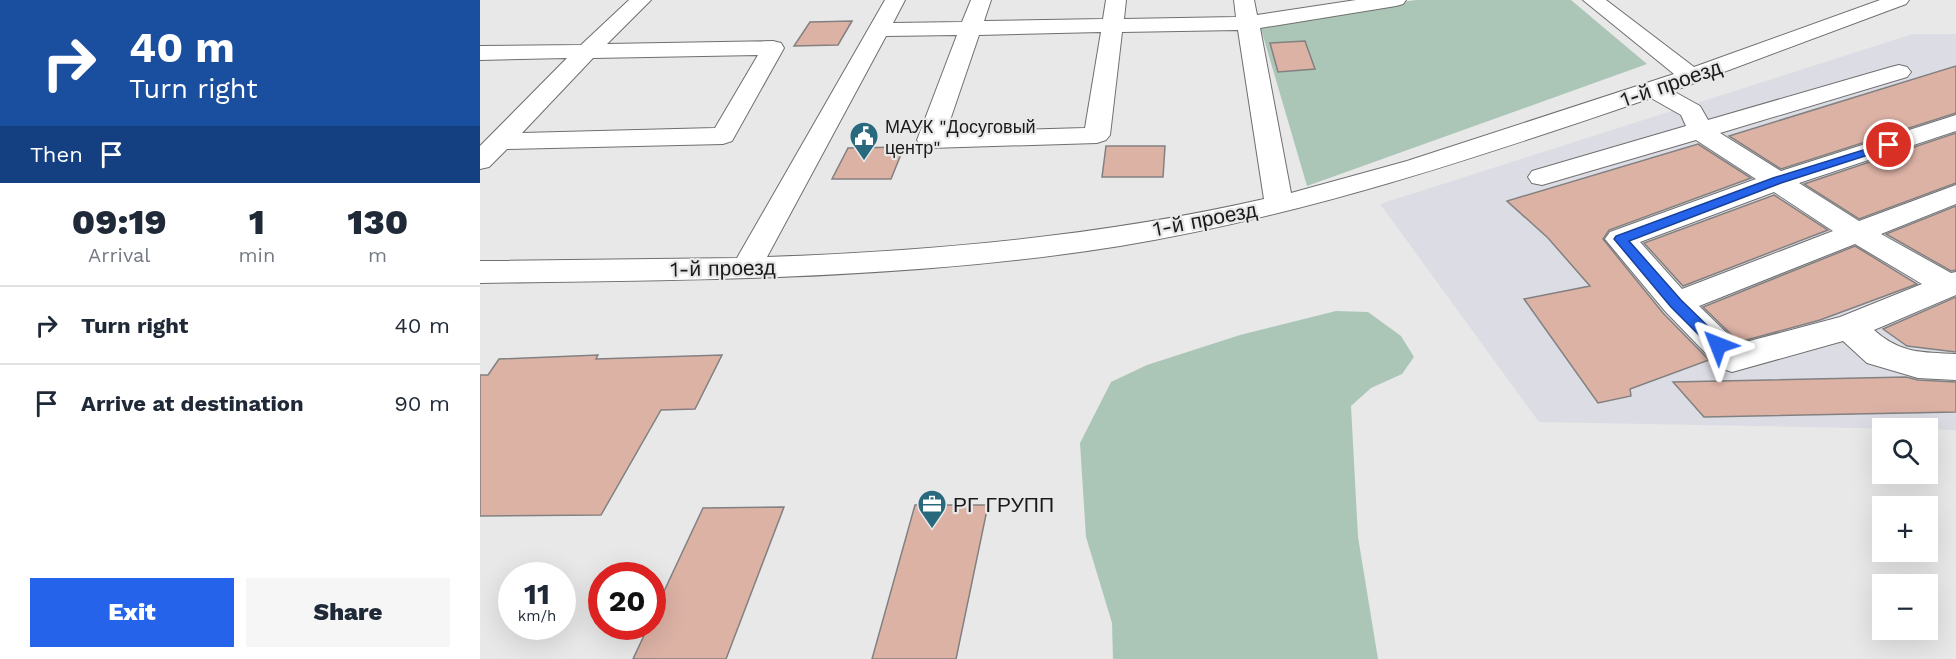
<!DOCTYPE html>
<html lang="en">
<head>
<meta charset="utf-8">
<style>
	body { margin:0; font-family:"Work Sans",sans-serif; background:#f6f6f7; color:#1f2937; height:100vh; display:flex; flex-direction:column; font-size:22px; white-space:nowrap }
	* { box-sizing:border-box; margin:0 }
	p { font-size:20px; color:#747a83 }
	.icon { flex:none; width:33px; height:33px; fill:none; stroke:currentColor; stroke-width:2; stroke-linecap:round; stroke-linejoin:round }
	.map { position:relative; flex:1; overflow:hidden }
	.sheet { display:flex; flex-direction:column; background:#fff; width:480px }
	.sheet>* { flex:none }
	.hud { background:#1a4fa0; color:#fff; overflow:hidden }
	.controls { position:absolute; left:1392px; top:418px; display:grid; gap:12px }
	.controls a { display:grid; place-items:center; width:66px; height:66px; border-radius:0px; background:#fff; box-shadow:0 6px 24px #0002; font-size:30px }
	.speed { position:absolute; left:18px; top:562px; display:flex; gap:12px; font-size:30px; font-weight:700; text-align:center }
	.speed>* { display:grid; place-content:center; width:78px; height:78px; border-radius:50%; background:#fff; box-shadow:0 6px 24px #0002; line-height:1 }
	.speed small { font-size:15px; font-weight:400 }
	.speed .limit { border:9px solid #d22; background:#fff; color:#111 }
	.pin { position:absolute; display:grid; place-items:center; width:51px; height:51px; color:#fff; margin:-26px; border:3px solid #fff; border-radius:50%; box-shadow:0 2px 6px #0007 }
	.me { position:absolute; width:66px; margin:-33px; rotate:315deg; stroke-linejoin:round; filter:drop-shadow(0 0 4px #0008) }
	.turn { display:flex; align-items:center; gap:21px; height:126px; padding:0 30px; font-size:27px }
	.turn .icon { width:78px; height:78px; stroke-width:2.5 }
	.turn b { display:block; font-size:42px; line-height:51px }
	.then { display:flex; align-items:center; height:57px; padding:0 30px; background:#0003; gap:12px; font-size:22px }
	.eta { display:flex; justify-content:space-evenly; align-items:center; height:102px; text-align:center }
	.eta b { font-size:36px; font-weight:800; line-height:42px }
	.cta { display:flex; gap:12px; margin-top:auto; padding:12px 30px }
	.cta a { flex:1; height:69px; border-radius:0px; background:#2563eb; color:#fff; font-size:24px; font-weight:800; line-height:69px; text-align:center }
	.cta a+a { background:#f6f6f7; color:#1f2937 }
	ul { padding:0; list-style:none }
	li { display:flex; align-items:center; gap:18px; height:78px; padding:0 30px; border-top:2px solid #e0e1e3 }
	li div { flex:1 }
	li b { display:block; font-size:22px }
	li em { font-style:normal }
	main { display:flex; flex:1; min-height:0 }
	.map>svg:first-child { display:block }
	.built { fill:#dcdce4 }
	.green { fill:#abc6b7 }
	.building { fill:#dcb2a5; stroke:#828080; stroke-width:1.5 }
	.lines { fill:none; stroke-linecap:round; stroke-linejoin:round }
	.minor-casing { stroke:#6f6f70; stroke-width:2 }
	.minor { fill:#fff; fill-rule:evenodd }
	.route { fill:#2563eb; stroke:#184099; stroke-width:1.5 }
	.labels { text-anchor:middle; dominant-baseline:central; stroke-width:4.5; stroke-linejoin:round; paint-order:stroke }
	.far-poi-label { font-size:18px; fill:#1a1a1a; stroke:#e8e8e9; text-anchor:start }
	.street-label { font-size:21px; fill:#1a1a1a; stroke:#e8e8e9 }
	.poi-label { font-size:21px; fill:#1a1a1a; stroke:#e8e8e9; text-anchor:start }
</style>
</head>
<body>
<main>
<section class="sheet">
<div class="hud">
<div class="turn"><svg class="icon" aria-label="right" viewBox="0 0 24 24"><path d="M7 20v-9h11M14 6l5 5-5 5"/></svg><div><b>40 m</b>Turn right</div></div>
<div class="then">Then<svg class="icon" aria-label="arrive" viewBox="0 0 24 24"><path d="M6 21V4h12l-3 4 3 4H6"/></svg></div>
</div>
<div class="eta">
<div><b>09:19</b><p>Arrival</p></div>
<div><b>1</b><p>min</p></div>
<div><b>130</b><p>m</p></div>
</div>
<ul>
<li><svg class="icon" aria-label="right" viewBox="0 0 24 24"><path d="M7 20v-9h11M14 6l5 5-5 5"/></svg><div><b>Turn right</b></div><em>40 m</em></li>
<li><svg class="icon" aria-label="arrive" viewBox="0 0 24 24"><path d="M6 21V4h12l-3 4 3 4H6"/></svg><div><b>Arrive at destination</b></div><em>90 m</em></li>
</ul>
<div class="cta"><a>Exit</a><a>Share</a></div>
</section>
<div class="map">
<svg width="1476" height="659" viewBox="0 0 1476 659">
	<rect width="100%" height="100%" fill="#e8e8e9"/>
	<path class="built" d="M 1433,34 L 1476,34 L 1476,430 L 1059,422 L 900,204 Z"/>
	<path class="green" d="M 936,0 L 1091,0 L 1167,64 L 827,186 L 779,22 Z
		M 856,311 L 888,312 L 921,336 L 934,357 L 922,374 L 891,388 L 871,406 L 878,537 L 898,659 L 633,659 L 632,623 L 606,537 L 600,443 L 631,382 L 667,365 L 760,335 Z"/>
	<path class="building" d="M 372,21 L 358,45 L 314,46 L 330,22 Z
		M 825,41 L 835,69 L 798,72 L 790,43 Z
		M 1476,66 L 1476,113 L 1301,169 L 1249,136 Z
		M 1476,133 L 1476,183 L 1379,219 L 1324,184 Z
		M 1218,144 L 1271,178 L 1129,230 L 1123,239 L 1183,313 L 1229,360 L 1150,389 L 1151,396 L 1118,403 L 1044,299 L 1110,286 L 1068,238 L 1027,201 Z
		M 626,146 L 685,146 L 683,177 L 622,177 Z
		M 424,147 L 411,179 L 352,179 L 368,148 Z
		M 1294,195 L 1348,230 L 1203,286 L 1164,243 Z
		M 1476,206 L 1476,270 L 1471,271 L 1406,234 Z
		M 1375,246 L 1437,284 L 1340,320 L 1259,342 L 1223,307 Z
		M 1476,297 L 1476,352 L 1427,346 L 1403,329 Z
		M 118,355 L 116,359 L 242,355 L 215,409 L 181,410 L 121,515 L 0,516 L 0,375 L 8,375 L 19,359 Z
		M 1426,377 L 1438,380 L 1476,382 L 1476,412 L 1224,417 L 1193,382 Z
		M 435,505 L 508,505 L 476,659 L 392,659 Z
		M 304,507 L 246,659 L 153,659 L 168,627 L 172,627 L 172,617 L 223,508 Z"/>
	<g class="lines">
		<g class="minor-casing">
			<path id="minor" d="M 149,0 L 171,0 L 127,44 L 293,41 L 301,43 L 304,48 L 252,141 L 243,144 L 27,149 L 9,167 L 0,169 L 0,146 L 87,58 L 0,60 L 0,46 L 101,45 ZM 278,55 L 235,128 L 42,133 L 113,58 Z
				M 405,0 L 425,0 L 413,23 L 482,22 L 491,0 L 511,0 L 504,21 L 623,19 L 626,0 L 646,0 L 644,19 L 756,17 L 754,0 L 774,0 L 777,15 L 876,0 L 926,0 L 923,4 L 916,6 L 780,28 L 811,193 L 927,161 L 1194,74 L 1103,0 L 1126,0 L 1214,67 L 1400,0 L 1429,0 L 1426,4 L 1193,91 L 1220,106 L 1228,120 L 1411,67 L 1419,65 L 1427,67 L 1431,72 L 1427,77 L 1240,133 L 1301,171 L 1476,115 L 1476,131 L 1319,183 L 1379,221 L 1476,185 L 1476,204 L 1401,234 L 1471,273 L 1476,272 L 1476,295 L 1394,330 C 1421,354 1441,352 1476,354 L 1476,380 L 1438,378 L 1387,363 L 1363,341 L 1252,372 L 1240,368 L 1185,311 L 1125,239 L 1130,232 L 1276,179 L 1216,140 L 1062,185 L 1052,183 L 1048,177 L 1052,171 L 1206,126 L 1201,115 L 1171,98 C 996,158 822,216 640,246 C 428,280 214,280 0,283 L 0,261 L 257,258 ZM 758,30 L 784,199 C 621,236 454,251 287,257 L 406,36 L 477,35 L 437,140 L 441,145 L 450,148 L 617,143 L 626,140 L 630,135 L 642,32 ZM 621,32 L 605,128 L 466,132 L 499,35 ZM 1294,192 L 1353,231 L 1202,289 L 1160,242 ZM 1375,244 L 1442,284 L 1360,317 L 1258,344 L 1219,306 Z"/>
		</g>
		<use href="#minor" class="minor"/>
	</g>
	<path class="route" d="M 1409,142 L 1413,143 L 1413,147 L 1301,183 L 1149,241 L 1201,300 L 1243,341 L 1245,345 L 1243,349 L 1233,349 L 1191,307 L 1134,239 L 1136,236 L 1293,178 Z"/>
	<defs>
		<g id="civic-pin" transform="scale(1.5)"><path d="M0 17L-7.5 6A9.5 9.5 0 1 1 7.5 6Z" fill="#28697d" stroke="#e8e8e9"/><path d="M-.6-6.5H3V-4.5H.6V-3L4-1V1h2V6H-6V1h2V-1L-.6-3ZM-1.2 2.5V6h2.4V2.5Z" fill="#fff"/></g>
		<g id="office-pin" transform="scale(1.5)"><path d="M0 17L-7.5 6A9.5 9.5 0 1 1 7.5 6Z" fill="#28697d" stroke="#e8e8e9"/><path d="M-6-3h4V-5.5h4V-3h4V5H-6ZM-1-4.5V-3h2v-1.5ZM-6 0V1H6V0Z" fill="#fff"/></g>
	</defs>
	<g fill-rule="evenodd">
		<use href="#civic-pin" x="384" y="136"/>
		<use href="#office-pin" x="452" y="504"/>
	</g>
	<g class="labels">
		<g class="far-poi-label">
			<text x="405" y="126">МАУК "Досуговый<tspan x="405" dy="21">центр"</tspan></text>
		</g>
		<g class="street-label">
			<text transform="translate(1191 83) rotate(-19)">1-й проезд</text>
			<text transform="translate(725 219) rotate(-11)">1-й проезд</text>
			<text transform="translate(243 268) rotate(-1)">1-й проезд</text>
		</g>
		<g class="poi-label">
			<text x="473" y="504">РГ ГРУПП</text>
		</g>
	</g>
</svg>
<div class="controls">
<a><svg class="icon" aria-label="search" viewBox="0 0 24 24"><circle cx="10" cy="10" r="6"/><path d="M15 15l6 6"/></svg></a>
<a>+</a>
<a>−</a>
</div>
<div class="speed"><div>11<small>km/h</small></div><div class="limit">20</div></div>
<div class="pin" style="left:1409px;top:145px;background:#d93025"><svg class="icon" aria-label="arrive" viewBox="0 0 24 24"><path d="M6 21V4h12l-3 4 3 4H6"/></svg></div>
<svg class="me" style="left:1238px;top:345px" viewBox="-20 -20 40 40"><path d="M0-17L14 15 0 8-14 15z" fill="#2563eb" stroke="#fff" stroke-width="4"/></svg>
</div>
</main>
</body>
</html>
